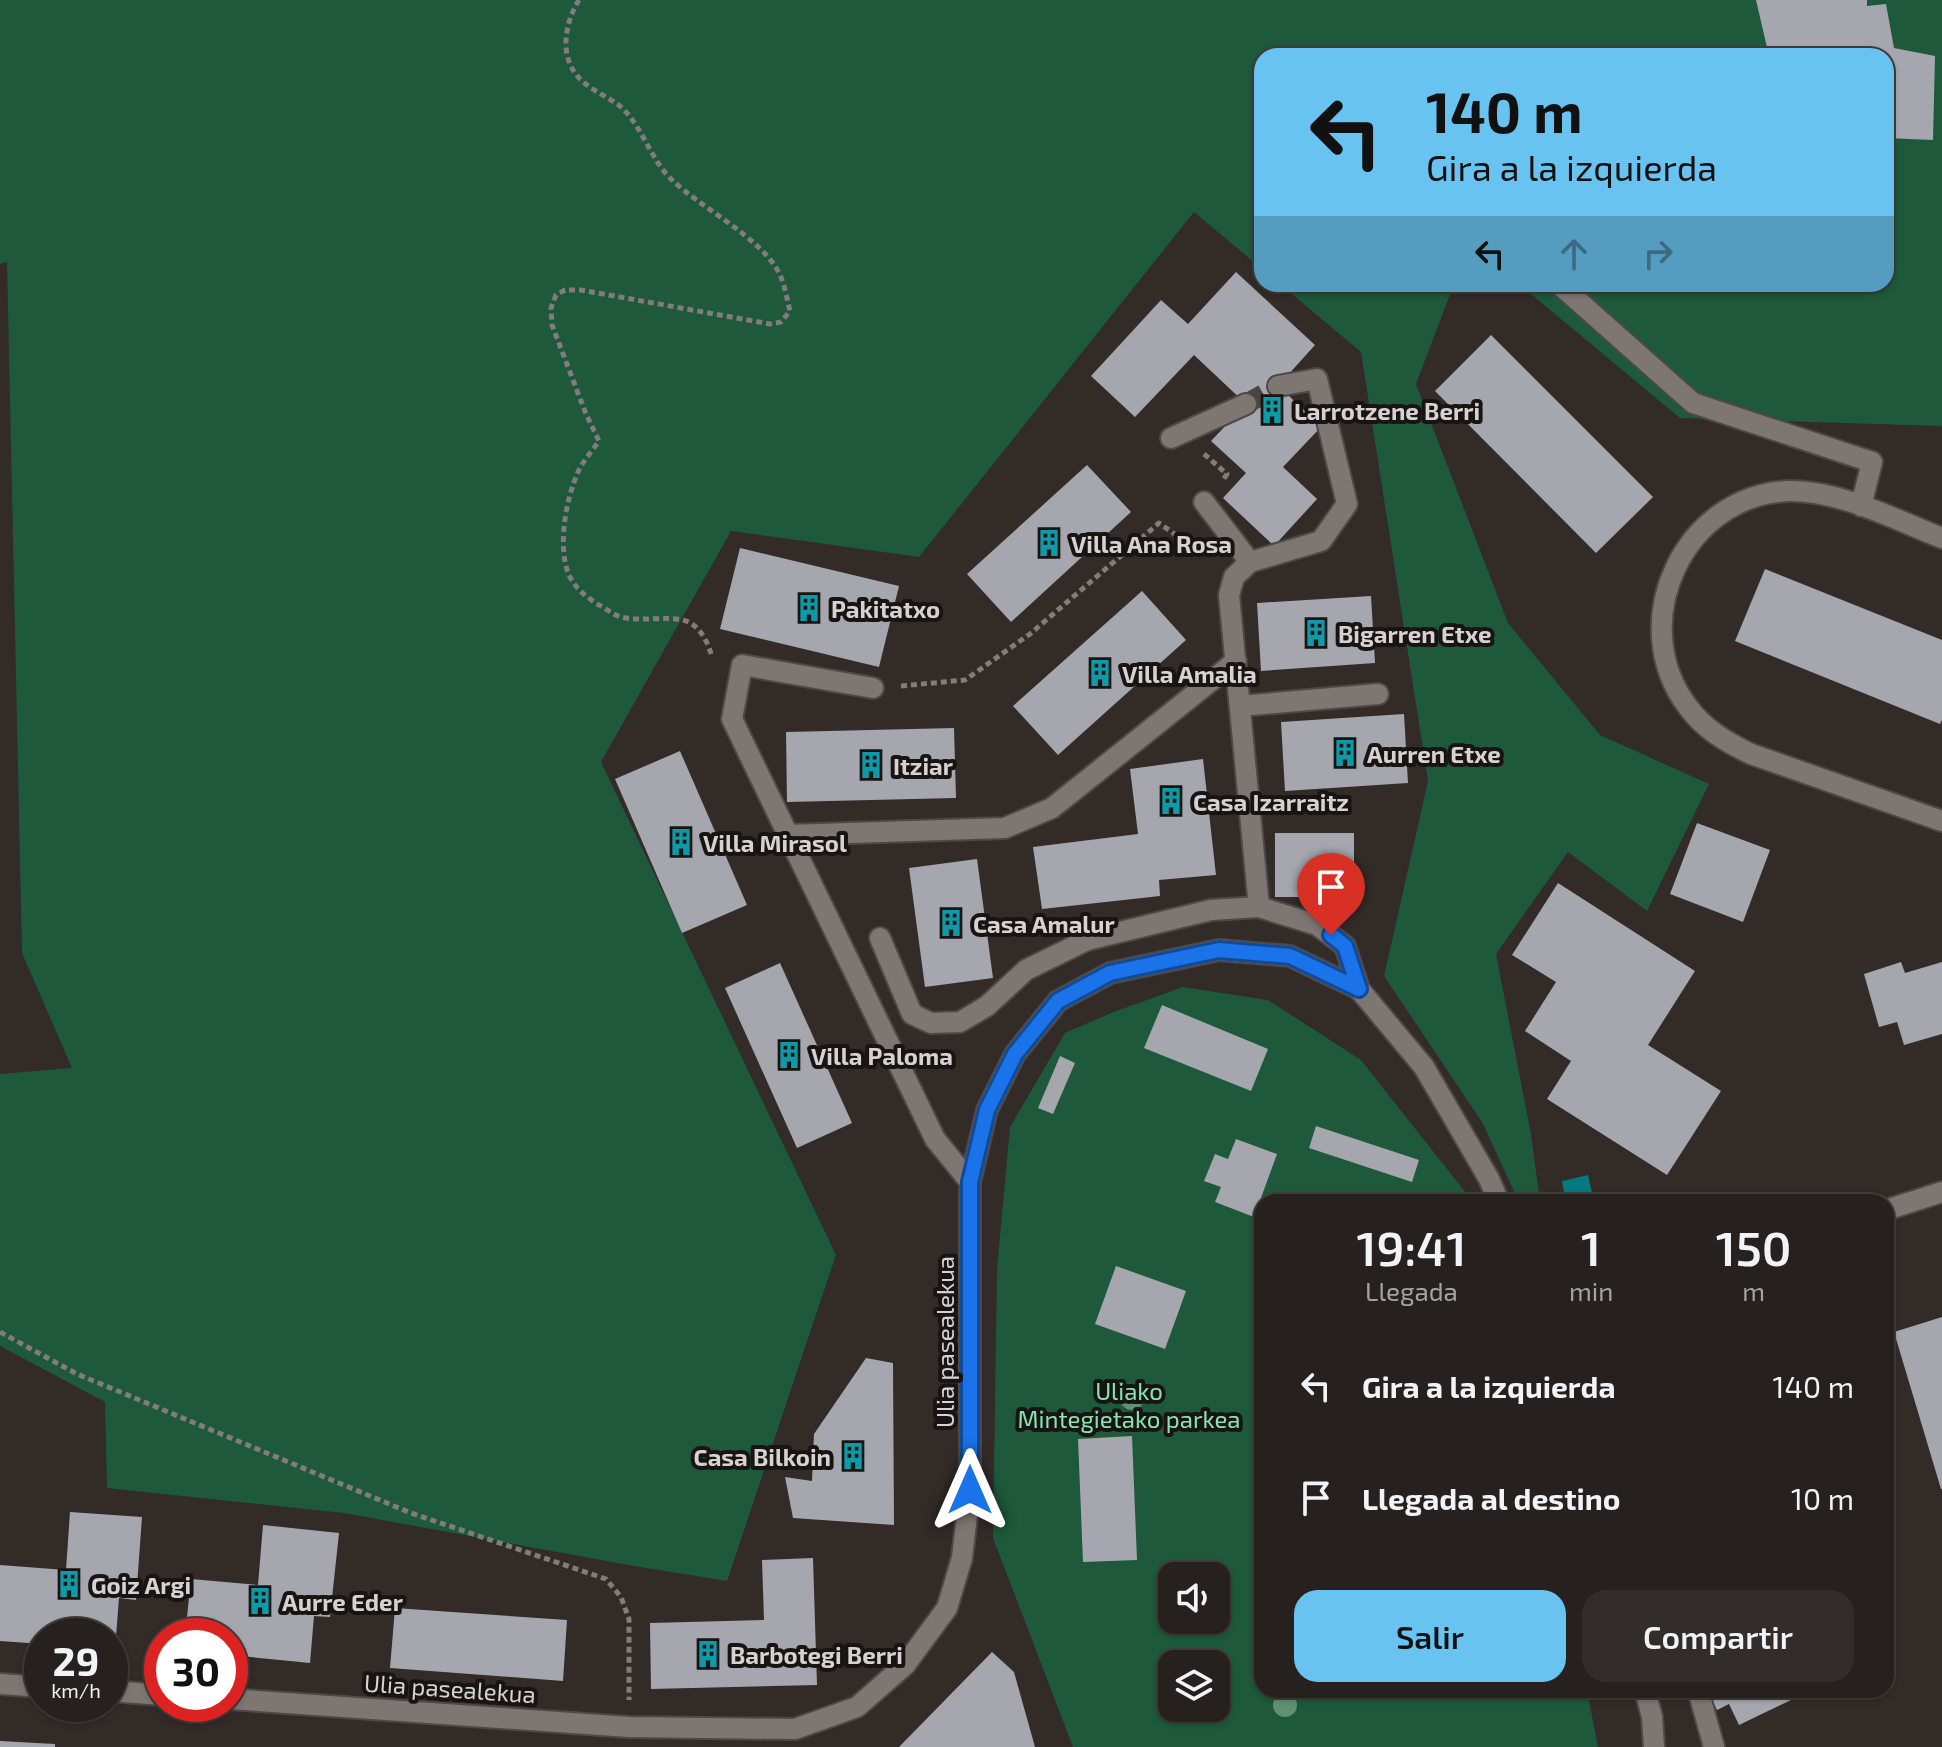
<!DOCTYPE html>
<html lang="es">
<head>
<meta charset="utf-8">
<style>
	body { margin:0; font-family:"Exo 2",sans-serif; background:#322d2b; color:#f1f3f6; height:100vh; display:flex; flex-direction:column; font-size:30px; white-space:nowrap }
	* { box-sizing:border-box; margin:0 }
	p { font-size:26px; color:#a4a3a4 }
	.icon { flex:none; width:44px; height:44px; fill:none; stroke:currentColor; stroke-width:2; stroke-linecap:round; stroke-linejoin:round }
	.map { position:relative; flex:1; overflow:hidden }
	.sheet { position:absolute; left:1254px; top:1194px; width:640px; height:504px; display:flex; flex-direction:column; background:#26201e; border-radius:24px; box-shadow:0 2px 6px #0004,0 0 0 2px #423e3c }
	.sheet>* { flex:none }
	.guide { position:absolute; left:1254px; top:48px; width:640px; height:244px; border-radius:24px; box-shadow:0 2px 6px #0004,0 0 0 2px #423e3c; background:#69c3f1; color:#111; overflow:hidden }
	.tools { position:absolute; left:1158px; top:1562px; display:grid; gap:16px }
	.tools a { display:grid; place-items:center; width:72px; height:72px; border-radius:16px; background:#26201e; box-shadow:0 2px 6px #0004,0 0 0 2px #423e3c; font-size:40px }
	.speed { position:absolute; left:24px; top:1618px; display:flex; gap:16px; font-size:40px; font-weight:700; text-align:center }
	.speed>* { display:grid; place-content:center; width:104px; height:104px; border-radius:50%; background:#26201e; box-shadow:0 2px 6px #0004,0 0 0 2px #423e3c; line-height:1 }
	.speed small { font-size:20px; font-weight:400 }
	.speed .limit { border:12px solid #d22; background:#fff; color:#111 }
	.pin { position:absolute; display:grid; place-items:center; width:68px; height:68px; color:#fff; margin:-82px -34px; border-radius:50% 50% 50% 0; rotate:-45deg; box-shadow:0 0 8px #0007 }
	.pin .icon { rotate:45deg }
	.me { position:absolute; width:88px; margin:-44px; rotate:0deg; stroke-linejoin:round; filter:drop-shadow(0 0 6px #0008) }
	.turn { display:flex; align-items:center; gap:28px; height:168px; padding:0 40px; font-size:36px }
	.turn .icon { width:104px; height:104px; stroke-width:2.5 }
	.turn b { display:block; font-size:56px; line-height:68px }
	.lanes { display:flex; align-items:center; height:76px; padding:0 40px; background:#0003; justify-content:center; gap:40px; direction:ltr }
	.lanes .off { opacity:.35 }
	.eta { display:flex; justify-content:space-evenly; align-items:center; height:136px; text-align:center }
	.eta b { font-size:48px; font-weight:600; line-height:56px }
	.action { display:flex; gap:16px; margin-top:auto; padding:16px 40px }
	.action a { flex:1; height:92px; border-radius:24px; background:#69c3f1; color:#111; font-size:32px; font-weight:600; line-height:92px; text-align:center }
	.action a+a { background:#322d2b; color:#f1f3f6 }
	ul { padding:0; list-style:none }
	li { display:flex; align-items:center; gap:24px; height:112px; padding:0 40px }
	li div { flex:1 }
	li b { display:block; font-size:30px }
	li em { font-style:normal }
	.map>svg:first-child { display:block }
	.green { fill:#1d593a; fill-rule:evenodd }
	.water { fill:#037a7d }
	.building { fill:#a6a6ae }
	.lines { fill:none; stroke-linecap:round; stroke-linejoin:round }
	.minor-tunnel { stroke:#4b4441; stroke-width:20; stroke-dasharray:20 10; stroke-linecap:butt }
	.minor-casing { stroke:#4e4847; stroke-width:24 }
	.path { stroke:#827c7a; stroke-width:5; stroke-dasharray:6 4; stroke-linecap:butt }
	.minor { stroke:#7e7673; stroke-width:20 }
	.tree { fill:#609172 }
	.route-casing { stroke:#114b97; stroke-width:20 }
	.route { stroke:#1a73e8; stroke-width:14 }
	.labels { text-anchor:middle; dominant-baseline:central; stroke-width:8; stroke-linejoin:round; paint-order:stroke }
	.poi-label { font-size:24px; font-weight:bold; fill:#d7d2d1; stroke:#171413; text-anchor:start }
	.street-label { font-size:24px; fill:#d7d2d1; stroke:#171413 }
	.park-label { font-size:24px; fill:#86e5af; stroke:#171413 }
</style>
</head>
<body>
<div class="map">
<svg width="1942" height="1747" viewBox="0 0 1942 1747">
	<rect width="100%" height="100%" fill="#322b28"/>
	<path class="green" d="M 0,0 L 1942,0 L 1942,426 L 1680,418 L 1519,284 L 1886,284 L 1886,56 L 1262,56 L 1262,269 L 1194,212 L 919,557 L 731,531 L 601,762 L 836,1255 L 727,1581 L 628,1565 L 344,1513 L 107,1488 L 105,1402 L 0,1346 L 0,1074 L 72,1068 L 22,953 L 7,262 L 0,264 Z
		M 1280,284 L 1454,284 L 1416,384 L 1508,623 L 1600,735 L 1709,784 L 1647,911 L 1568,852 L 1496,954 L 1531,1134 L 1540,1202 L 1519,1202 L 1482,1122 L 1384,976 L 1428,781 L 1361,352 Z
		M 1183,987 L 1268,1000 L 1361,1060 L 1466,1193 L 1470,1202 L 1262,1202 L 1262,1690 L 1587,1690 L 1598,1747 L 1073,1747 L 993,1538 L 997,1269 L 1010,1127 L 1065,1033 L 1111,1013 ZM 1172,1576 L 1216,1576 L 1216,1620 L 1172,1620 ZM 1172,1664 L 1216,1664 L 1216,1708 L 1172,1708 Z"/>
	<path class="water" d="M 1588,1175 L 1594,1202 L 1566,1202 L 1562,1181 Z"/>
	<path class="building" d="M 1756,0 L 1867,0 L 1867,6 L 1886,4 L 1894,48 L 1935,56 L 1933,140 L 1886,138 L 1886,56 L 1769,56 Z
		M 1236,272 L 1315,345 L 1278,386 L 1322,426 L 1283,467 L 1317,499 L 1274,546 L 1223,498 L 1246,473 L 1211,441 L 1246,404 L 1194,355 L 1135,417 L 1091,376 L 1161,300 L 1188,324 Z
		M 1491,335 L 1653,497 L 1596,553 L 1435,391 Z
		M 1087,465 L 1131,512 L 1011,622 L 967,574 Z
		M 740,548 L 899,586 L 879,667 L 720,629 Z
		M 1765,569 L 1942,640 L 1942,720 L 1940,724 L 1735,641 Z
		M 1142,591 L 1186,640 L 1058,755 L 1013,706 Z
		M 1371,596 L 1375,663 L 1261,671 L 1257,603 Z
		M 1404,714 L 1408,783 L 1285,791 L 1281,722 Z
		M 954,728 L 956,798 L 787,802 L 786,732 Z
		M 680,751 L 747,905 L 682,933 L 615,779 Z
		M 1203,759 L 1216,875 L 1159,880 L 1160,896 L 1042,909 L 1033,847 L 1138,834 L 1130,769 Z
		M 1697,823 L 1770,850 L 1743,922 L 1670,894 Z
		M 1275,833 L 1354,833 L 1354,897 L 1275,897 Z
		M 977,859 L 993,978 L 925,987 L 909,868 Z
		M 1558,883 L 1695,971 L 1648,1045 L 1721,1091 L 1667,1175 L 1547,1099 L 1571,1061 L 1525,1031 L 1556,982 L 1512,955 Z
		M 1901,962 L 1905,973 L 1942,962 L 1942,1034 L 1904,1045 L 1897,1022 L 1879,1027 L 1864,974 Z
		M 780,963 L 852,1123 L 797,1148 L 725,988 Z
		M 1162,1005 L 1268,1049 L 1251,1091 L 1144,1048 Z
		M 1060,1056 L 1075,1063 L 1053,1114 L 1038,1108 Z
		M 1316,1126 L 1419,1160 L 1412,1182 L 1309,1148 Z
		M 1236,1139 L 1277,1154 L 1254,1217 L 1215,1202 L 1221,1187 L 1204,1181 L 1215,1154 L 1228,1159 Z
		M 1116,1266 L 1186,1291 L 1165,1349 L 1095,1324 Z
		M 1942,1317 L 1942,1489 L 1941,1489 L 1894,1332 Z
		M 866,1358 L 893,1363 L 894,1525 L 793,1518 L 785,1477 L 812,1481 L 814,1434 Z
		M 1132,1436 L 1137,1560 L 1083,1562 L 1078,1439 Z
		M 70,1512 L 142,1517 L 136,1600 L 119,1598 L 115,1649 L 110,1649 L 110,1636 L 42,1636 L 42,1644 L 0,1641 L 0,1565 L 66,1570 Z
		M 263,1525 L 339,1533 L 330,1617 L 314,1616 L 310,1663 L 230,1655 L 230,1636 L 185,1636 L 191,1579 L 258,1585 Z
		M 813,1558 L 817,1685 L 651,1689 L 650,1623 L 764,1620 L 762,1560 Z
		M 395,1608 L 567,1620 L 563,1681 L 390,1668 Z
		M 992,1652 L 1014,1672 L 1035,1747 L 899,1747 Z
		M 1707,1690 L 1812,1690 L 1739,1725 L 1729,1704 L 1717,1710 Z
		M 0,1741 L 55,1744 L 55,1747 L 0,1747 Z"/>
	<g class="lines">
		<path class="minor-tunnel" d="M 1246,404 L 1278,386"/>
		<g class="minor-casing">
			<path id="minor" d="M 1559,284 L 1693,403 L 1872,462 L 1861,506
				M 1171,438 L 1246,404
				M 1204,502 L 1250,562
				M 1942,538 C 1896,520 1841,491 1791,491 C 1684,493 1624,623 1688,707 C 1704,729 1726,742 1751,754 L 1942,821
				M 873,688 L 742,665 L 732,719 L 935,1139 L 970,1182
				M 1240,706 L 1378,694
				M 788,835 L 1005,828 L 1052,808 L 1236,661
				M 1259,907 L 1229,595 L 1234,577 L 1250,562 L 1321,541 L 1347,504 L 1317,379 L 1278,386
				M 880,938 L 912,1014 L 931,1023 L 960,1022 L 987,1006 L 1026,970 L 1087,940 L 1211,910 L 1259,907 L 1317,925 L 1345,946 L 1359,989
				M 1886,1210 L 1942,1192
				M 0,1684 L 42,1687
				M 1645,1690 L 1652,1717 L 1654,1747
				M 1698,1690 L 1714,1747
				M 110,1691 L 162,1695
				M 230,1699 L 629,1727 L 795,1729 L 857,1707 L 905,1665 L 947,1608 L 962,1558 L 970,1490 L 970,1182 L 987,1110 L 1015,1054 L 1058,1001 L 1110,973 L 1219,950 L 1290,956 L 1359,989 L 1424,1067 L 1489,1179 L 1499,1202"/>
		</g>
		<path class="path" d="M 579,0 C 564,24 559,58 580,79 C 592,91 609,97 621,107 C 642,126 650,158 670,178 C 700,208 763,238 780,275 C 785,286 787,299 790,311 L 781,322 L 770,324 L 581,290 L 565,290 L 556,295 L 551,308 L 552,325 L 586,414 L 599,441 C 592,451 583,461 578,472 C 566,499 557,547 569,575 C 575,588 586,597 599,605 C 606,608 613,615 621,617 C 640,622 665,616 682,620 C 699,623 708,642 712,657
			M 1204,454 L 1227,474 L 1223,480
			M 901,686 L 965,680 L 1030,634 L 1159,523 L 1204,555
			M 0,1332 L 77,1374 L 411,1513 L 606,1579 L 621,1597 L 629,1619 L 629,1700"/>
		<use href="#minor" class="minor"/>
	</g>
	<g class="tree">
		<circle cx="1132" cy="1398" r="12"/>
		<circle cx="1285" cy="1705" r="12"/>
	</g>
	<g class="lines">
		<g class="route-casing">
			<path id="route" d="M 970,1490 L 970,1182 L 987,1110 L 1015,1054 L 1058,1001 L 1110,973 L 1219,950 L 1290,956 L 1359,989 L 1345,946 L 1331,935"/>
		</g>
		<use href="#route" class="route"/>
	</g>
	<defs>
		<g id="building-bare" transform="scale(2.16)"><path d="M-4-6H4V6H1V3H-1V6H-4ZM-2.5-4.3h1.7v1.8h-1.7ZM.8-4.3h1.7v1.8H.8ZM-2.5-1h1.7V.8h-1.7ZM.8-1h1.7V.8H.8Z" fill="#0f9aa8" stroke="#171413" stroke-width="2.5" paint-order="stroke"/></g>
	</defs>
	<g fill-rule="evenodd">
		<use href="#building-bare" x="1272" y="410"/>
		<use href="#building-bare" x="1049" y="543"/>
		<use href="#building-bare" x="809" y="608"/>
		<use href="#building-bare" x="1316" y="633"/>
		<use href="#building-bare" x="1100" y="673"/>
		<use href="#building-bare" x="1345" y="753"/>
		<use href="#building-bare" x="871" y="765"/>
		<use href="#building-bare" x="1171" y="801"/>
		<use href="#building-bare" x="681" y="842"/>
		<use href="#building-bare" x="951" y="923"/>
		<use href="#building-bare" x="789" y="1055"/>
		<use href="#building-bare" x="853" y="1456"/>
		<use href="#building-bare" x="69" y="1584"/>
		<use href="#building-bare" x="260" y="1601"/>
		<use href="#building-bare" x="708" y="1654"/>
	</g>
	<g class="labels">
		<g class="poi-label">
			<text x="1294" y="410">Larrotzene Berri</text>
			<text x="1071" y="543">Villa Ana Rosa</text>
			<text x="831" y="608">Pakitatxo</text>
			<text x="1338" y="633">Bigarren Etxe</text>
			<text x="1122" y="673">Villa Amalia</text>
			<text x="1367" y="753">Aurren Etxe</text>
			<text x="893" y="765">Itziar</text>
			<text x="1193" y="801">Casa Izarraitz</text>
			<text x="703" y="842">Villa Mirasol</text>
			<text x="973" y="923">Casa Amalur</text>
			<text x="811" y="1055">Villa Paloma</text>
			<text x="831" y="1456" text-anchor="end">Casa Bilkoin</text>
			<text x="91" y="1584">Goiz Argi</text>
			<text x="282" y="1601">Aurre Eder</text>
			<text x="730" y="1654">Barbotegi Berri</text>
		</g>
		<g class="street-label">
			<text transform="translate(944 1342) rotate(-90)">Ulia pasealekua</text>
			<text transform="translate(450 1688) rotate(4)">Ulia pasealekua</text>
		</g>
		<g class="park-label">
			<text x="1129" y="1390">Uliako<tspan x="1129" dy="28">Mintegietako parkea</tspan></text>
		</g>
	</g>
</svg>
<div class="tools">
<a><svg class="icon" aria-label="sound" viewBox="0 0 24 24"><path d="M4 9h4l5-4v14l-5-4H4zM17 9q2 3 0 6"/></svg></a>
<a><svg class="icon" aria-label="layers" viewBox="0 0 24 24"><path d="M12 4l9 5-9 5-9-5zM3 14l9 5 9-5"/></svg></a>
</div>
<div class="speed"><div>29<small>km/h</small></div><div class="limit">30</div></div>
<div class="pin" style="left:1331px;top:935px;background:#d93025"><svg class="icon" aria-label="arrive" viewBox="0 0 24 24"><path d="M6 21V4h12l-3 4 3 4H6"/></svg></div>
<svg class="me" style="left:970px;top:1490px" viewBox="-20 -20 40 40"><path d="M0-17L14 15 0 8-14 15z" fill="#1a73e8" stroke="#fff" stroke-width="4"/></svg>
<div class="guide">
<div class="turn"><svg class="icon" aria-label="left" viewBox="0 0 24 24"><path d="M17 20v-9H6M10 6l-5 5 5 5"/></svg><div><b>140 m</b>Gira a la izquierda</div></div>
<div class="lanes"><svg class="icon" aria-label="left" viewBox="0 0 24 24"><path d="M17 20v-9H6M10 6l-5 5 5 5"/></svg><svg class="icon off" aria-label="ahead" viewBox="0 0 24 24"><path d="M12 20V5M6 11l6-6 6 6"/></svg><svg class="icon off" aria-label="right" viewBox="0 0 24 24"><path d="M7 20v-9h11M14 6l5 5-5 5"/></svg></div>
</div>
<section class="sheet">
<div class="eta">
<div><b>19:41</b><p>Llegada</p></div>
<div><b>1</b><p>min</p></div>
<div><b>150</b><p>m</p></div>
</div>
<ul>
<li><svg class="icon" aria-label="left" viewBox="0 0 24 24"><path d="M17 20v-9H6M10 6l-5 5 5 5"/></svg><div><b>Gira a la izquierda</b></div><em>140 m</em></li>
<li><svg class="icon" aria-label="arrive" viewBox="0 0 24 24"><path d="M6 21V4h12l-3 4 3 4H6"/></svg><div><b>Llegada al destino</b></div><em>10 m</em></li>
</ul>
<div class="action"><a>Salir</a><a>Compartir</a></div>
</section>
</div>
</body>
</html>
